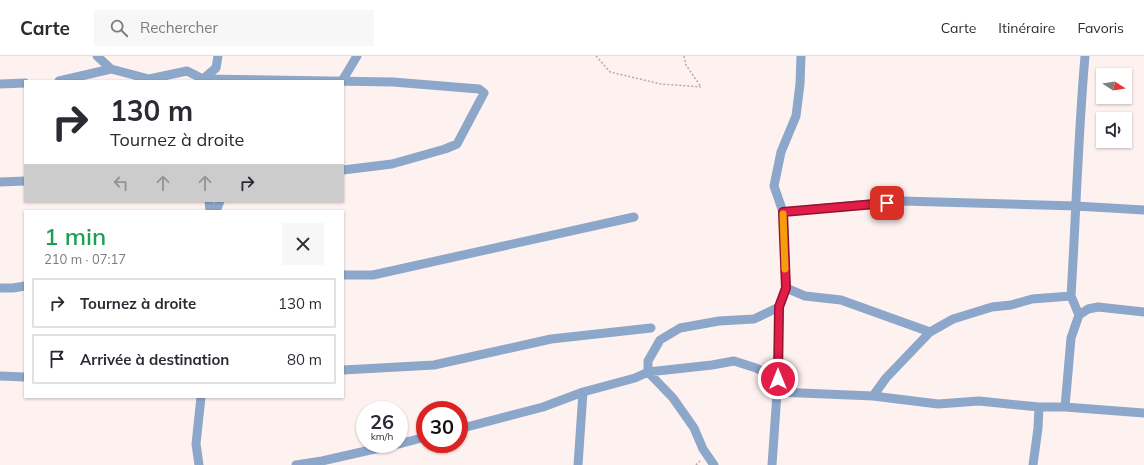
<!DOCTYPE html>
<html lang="fr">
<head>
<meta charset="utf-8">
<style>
	body { margin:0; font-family:Mulish,sans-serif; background:#f7f7f7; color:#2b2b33; height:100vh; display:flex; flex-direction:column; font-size:15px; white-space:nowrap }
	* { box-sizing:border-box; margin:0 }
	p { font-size:13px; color:#7c7c81 }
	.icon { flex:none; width:22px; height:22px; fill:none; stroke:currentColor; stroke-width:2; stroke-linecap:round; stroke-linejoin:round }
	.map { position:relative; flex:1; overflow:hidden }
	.panel { position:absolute; left:24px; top:154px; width:320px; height:188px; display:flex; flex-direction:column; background:#fff; border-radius:0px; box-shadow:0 1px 3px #0004 }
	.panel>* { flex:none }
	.guide { position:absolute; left:24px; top:24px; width:320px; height:122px; border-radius:0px; box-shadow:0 1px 3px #0004; background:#fff; color:#2b2b33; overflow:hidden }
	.needle { width:26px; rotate:102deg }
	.buttons { position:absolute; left:1096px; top:12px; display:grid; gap:8px }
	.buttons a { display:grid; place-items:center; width:36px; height:36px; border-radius:0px; background:#fff; box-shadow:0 1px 3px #0004; font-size:20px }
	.speed { position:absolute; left:356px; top:345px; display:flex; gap:8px; font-size:20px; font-weight:700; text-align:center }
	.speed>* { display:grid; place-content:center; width:52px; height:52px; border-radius:50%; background:#fff; box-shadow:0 1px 3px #0004; line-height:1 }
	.speed small { font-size:10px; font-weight:400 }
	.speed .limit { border:6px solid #d22; background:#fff; color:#111 }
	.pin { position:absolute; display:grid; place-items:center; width:34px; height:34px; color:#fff; margin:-17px; border-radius:8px; box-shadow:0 2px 6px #0006 }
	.me { position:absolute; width:44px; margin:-22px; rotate:0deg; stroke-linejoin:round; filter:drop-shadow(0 0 3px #0008) }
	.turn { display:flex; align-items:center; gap:14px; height:84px; padding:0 20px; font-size:18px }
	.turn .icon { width:52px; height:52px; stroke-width:2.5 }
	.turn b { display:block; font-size:28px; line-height:34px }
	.lanes { display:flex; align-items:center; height:38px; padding:0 20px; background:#0003; justify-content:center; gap:20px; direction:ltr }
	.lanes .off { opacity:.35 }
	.round { display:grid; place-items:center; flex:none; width:42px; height:42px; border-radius:0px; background:#f7f7f7 }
	.overview { display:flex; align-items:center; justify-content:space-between; height:68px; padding:0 20px }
	h1 { font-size:24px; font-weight:600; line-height:30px; color:#1e9e55 }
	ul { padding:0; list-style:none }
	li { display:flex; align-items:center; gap:12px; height:50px; margin:0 8px 6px; padding:0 12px; border:2px solid #e1e1e2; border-radius:0px }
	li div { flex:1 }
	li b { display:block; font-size:15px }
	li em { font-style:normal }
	header { display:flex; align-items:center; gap:24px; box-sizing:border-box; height:56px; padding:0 20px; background:#fff; border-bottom:1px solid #e1e1e2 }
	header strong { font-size:19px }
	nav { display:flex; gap:22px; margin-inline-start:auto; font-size:14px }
	.search { width:280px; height:36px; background:#f7f7f7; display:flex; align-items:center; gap:10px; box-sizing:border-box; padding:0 14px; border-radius:0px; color:#7c7c81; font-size:15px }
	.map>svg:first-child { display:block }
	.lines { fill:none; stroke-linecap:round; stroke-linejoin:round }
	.path { stroke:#b3a9a8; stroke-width:1.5; stroke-dasharray:2 2; stroke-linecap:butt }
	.street { stroke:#8da7ca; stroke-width:9 }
	.route-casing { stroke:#92132f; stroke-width:10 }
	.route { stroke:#e11d48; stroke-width:7 }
	.slow { stroke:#f59e0b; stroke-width:7 }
</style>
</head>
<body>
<header>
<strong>Carte</strong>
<div class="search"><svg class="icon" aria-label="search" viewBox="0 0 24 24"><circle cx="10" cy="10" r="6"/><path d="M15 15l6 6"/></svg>Rechercher</div>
<nav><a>Carte</a><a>Itinéraire</a><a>Favoris</a></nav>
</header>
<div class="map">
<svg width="1144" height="409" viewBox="0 0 1144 409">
	<rect width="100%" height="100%" fill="#fef2f1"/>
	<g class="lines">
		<path class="path" d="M 596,0 L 610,16 L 661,28 L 701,31
			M 684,0 L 686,9 L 701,31
			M 696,409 L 700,405"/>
		<path class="street" d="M 97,0 L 111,13 L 149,23 L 187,15 L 203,23 L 203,25
			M 218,0 L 216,12 L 203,23 L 393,26 L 479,33 L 484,37 L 457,88 L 445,93 L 392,108 L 343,114
			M 59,25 L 111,13
			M 342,25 L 357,0
			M 0,28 L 25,27
			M 0,126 L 25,125
			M 209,145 L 210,155
			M 216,155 L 220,145
			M 783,156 L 902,145 L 1076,150 L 1144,154
			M 343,219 L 373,219 L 634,161
			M 0,232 L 13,232 L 25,230
			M 786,232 L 805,240 L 841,244 L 930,276
			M 1071,240 C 1076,160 1078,80 1085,0
			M 343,314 L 434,309 L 551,283 L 651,272
			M 0,320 L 25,321
			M 777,336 L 873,340 L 938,348 L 979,345 L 1039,351
			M 873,340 L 886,322 L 930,276 L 953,263 L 992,251 L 1011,249 L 1032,243 L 1071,240 L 1079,259
			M 1065,351 L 1144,357
			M 459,373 L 543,351 L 583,336 L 635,322 L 648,316 L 712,309 L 734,305 L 756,312 L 778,323
			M 399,388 L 425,381
			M 199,409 L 196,388 L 201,341
			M 296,409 L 322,405 L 397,388
			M 578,409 L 583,336
			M 714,409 L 703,393 L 694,372 L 673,342 L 648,316 L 648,305 L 660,284 L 680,272 L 719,265 L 754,263 L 779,251
			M 772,409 L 778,323 L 779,251 L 786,232 L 783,156 L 774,130 L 781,96 L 796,60 L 800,28 L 801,0
			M 1033,409 L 1038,372 L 1039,351 L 1065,351 L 1071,282 L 1079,259 L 1088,253 L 1098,251 L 1144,256"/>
	</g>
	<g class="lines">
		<g class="route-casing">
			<path id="route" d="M 778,323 L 779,251 L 786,232 L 783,156 L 887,147"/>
		</g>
		<use href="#route" class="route"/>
		<path class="slow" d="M 783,158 L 785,213"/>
	</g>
</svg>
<div class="buttons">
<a><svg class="needle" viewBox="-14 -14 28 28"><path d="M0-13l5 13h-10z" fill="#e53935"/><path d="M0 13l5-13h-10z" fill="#7c7c81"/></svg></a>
<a><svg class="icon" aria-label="sound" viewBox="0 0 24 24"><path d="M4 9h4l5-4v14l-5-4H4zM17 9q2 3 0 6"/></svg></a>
</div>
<div class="speed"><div>26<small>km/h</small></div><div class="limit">30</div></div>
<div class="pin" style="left:887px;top:147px;background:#d93025"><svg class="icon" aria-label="arrive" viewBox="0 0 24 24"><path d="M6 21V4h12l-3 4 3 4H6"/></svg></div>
<svg class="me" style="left:778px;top:323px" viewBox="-20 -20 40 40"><circle r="17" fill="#e11d48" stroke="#fff" stroke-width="3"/><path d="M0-11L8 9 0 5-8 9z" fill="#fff"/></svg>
<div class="guide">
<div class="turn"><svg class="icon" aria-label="right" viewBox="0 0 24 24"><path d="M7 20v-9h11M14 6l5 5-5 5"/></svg><div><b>130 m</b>Tournez à droite</div></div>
<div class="lanes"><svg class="icon off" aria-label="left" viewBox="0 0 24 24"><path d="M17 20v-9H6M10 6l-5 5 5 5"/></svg><svg class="icon off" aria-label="ahead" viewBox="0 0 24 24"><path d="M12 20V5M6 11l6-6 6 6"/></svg><svg class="icon off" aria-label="ahead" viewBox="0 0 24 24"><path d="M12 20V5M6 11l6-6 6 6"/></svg><svg class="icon" aria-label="right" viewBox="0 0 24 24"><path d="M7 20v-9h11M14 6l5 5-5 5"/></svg></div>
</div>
<section class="panel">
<div class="overview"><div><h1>1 min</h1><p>210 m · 07:17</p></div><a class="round"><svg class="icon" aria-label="close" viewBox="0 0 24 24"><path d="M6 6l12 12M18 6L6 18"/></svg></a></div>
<ul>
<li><svg class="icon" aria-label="right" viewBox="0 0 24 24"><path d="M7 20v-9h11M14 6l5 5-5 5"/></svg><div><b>Tournez à droite</b></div><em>130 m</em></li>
<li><svg class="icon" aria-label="arrive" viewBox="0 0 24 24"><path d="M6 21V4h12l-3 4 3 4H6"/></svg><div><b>Arrivée à destination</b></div><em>80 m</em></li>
</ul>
</section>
</div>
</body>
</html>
